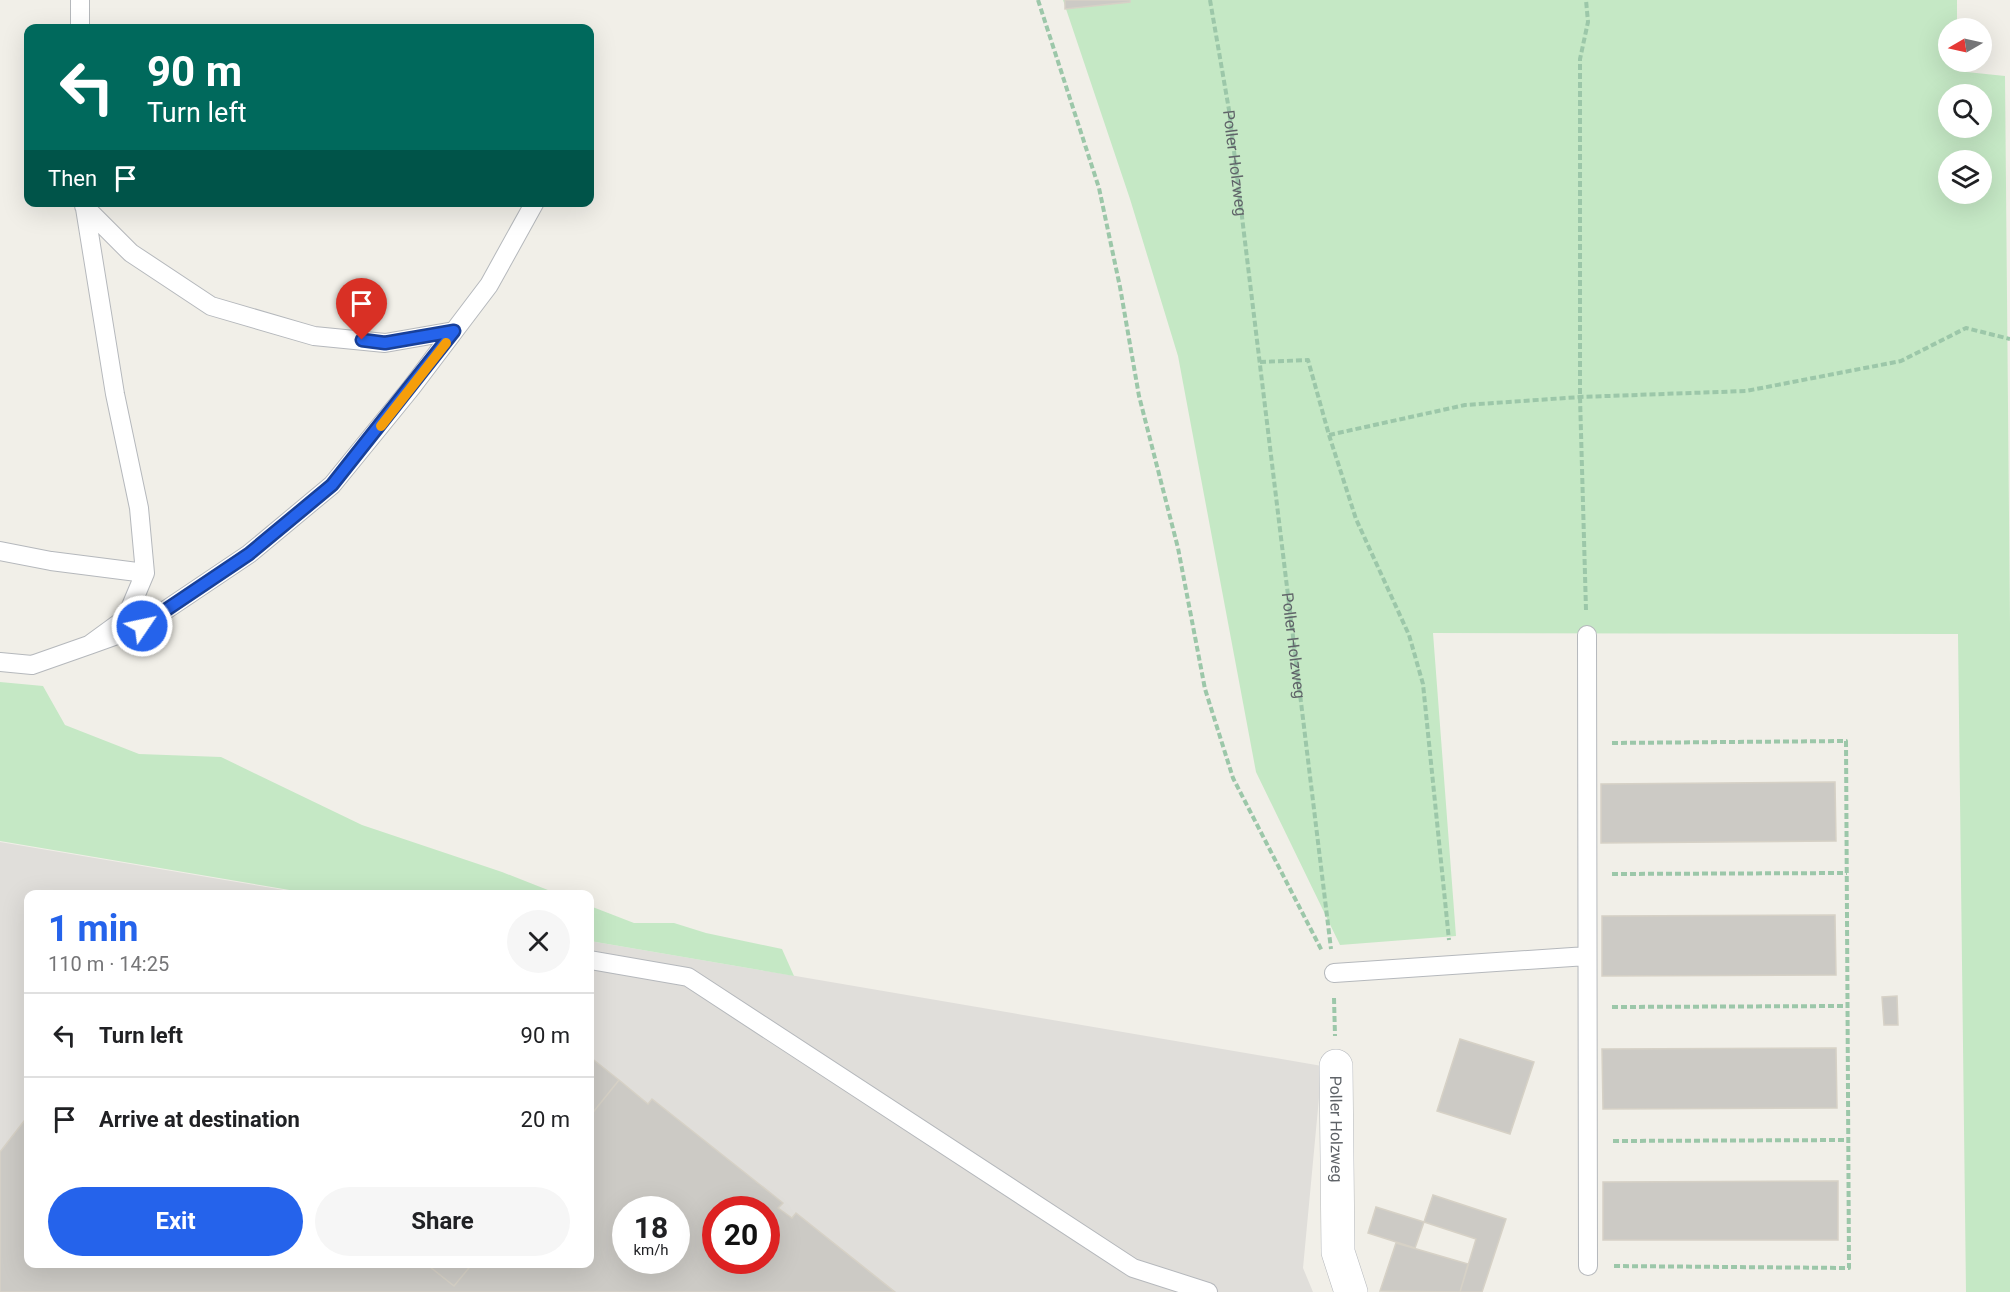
<!DOCTYPE html>
<html lang="en">
<head>
<meta charset="utf-8">
<style>
	body { margin:0; font-family:Roboto,sans-serif; background:#f6f6f6; color:#202124; height:100vh; display:flex; flex-direction:column; font-size:22px; white-space:nowrap }
	* { box-sizing:border-box; margin:0 }
	p { font-size:20px; color:#757577 }
	.icon { flex:none; width:33px; height:33px; fill:none; stroke:currentColor; stroke-width:2; stroke-linecap:round; stroke-linejoin:round }
	.map { position:relative; flex:1; overflow:hidden }
	.drawer { position:absolute; left:24px; top:890px; width:570px; height:378px; display:flex; flex-direction:column; background:#fff; border-radius:12px; box-shadow:0 6px 24px #0002 }
	.drawer>* { flex:none }
	.guide { position:absolute; left:24px; top:24px; width:570px; height:183px; border-radius:12px; box-shadow:0 6px 24px #0002; background:#00695c; color:#fff; overflow:hidden }
	.needle { width:39px; rotate:261deg }
	.buttons { position:absolute; left:1938px; top:18px; display:grid; gap:12px }
	.buttons a { display:grid; place-items:center; width:54px; height:54px; border-radius:50%; background:#fff; box-shadow:0 6px 24px #0002; font-size:30px }
	.speed { position:absolute; left:612px; top:1196px; display:flex; gap:12px; font-size:30px; font-weight:700; text-align:center }
	.speed>* { display:grid; place-content:center; width:78px; height:78px; border-radius:50%; background:#fff; box-shadow:0 6px 24px #0002; line-height:1 }
	.speed small { font-size:15px; font-weight:400 }
	.speed .limit { border:9px solid #d22; background:#fff; color:#111 }
	.pin { position:absolute; display:grid; place-items:center; width:51px; height:51px; color:#fff; margin:-62px -26px; border-radius:50% 50% 50% 0; rotate:-45deg; box-shadow:0 0 6px #0007 }
	.pin .icon { rotate:45deg }
	.me { position:absolute; width:66px; margin:-33px; rotate:56deg; stroke-linejoin:round; filter:drop-shadow(0 0 4px #0008) }
	.turn { display:flex; align-items:center; gap:21px; height:126px; padding:0 24px; font-size:27px }
	.turn .icon { width:78px; height:78px; stroke-width:2.5 }
	.turn b { display:block; font-size:42px; line-height:51px }
	.then { display:flex; align-items:center; height:57px; padding:0 24px; background:#0003; gap:12px; font-size:22px }
	.round { display:grid; place-items:center; flex:none; width:63px; height:63px; border-radius:32px; background:#f6f6f6 }
	.summary { display:flex; align-items:center; justify-content:space-between; height:102px; padding:0 24px }
	h1 { font-size:36px; font-weight:700; line-height:45px; color:#2563eb }
	.action { display:flex; gap:12px; margin-top:auto; padding:12px 24px }
	.action a { flex:1; height:69px; border-radius:36px; background:#2563eb; color:#fff; font-size:24px; font-weight:700; line-height:69px; text-align:center }
	.action a+a { background:#f6f6f6; color:#202124 }
	ul { padding:0; list-style:none }
	li { display:flex; align-items:center; gap:18px; height:84px; padding:0 24px; border-top:2px solid #e0e0e0 }
	li div { flex:1 }
	li b { display:block; font-size:22px }
	li em { font-style:normal }
	.map>svg:first-child { display:block }
	.industrial { fill:#e0deda; fill-rule:evenodd }
	.green { fill:#c5e8c5; fill-rule:evenodd }
	.building { fill:#cccac5; stroke:#d6d1c6; stroke-width:1.5; fill-rule:evenodd }
	.lines { fill:none; stroke-linecap:round; stroke-linejoin:round }
	.lane-casing { stroke:#b5b8bc; stroke-width:20 }
	.street-casing { stroke:#b5b8bc; stroke-width:34 }
	.path { stroke:#9cc7a9; stroke-width:4; stroke-dasharray:6 3; stroke-linecap:butt }
	.lane { stroke:#fff; stroke-width:18 }
	.street { stroke:#fff; stroke-width:33 }
	.route-casing { stroke:#184099; stroke-width:15 }
	.route { stroke:#2563eb; stroke-width:10 }
	.slow { stroke:#f59e0b; stroke-width:10 }
	.labels { text-anchor:middle; dominant-baseline:central; stroke-width:4.5; stroke-linejoin:round; paint-order:stroke }
	.street-label { font-size:16px; fill:#5f6368; stroke:#fff }
</style>
</head>
<body>
<div class="map">
<svg width="2010" height="1292" viewBox="0 0 2010 1292">
	<rect width="100%" height="100%" fill="#f1efe8"/>
	<path class="industrial" d="M 0,842 L 308,894 L 28,894 L 28,1263 L 590,1263 L 590,941 L 1322,1066 L 1303,1268 L 1313,1292 L 0,1292 ZM 626,1209 L 676,1209 L 676,1260 L 626,1260 ZM 716,1209 L 766,1209 L 766,1260 L 716,1260 Z"/>
	<path class="green" d="M 1063,0 L 1957,0 L 1957,28 L 1948,28 L 1948,62 L 1957,62 L 1957,71 L 2005,76 L 2010,624 L 2010,1292 L 1966,1292 L 1958,634 L 1433,633 L 1456,936 L 1340,945 L 1256,772 L 1178,356 L 1130,199 ZM 1948,94 L 1982,94 L 1982,128 L 1948,128 ZM 1948,160 L 1982,160 L 1982,194 L 1948,194 Z
		M 0,682 L 43,686 L 65,725 L 139,754 L 221,757 L 362,825 L 502,872 L 558,894 L 313,894 L 0,841 Z
		M 590,906 L 634,923 L 674,923 L 706,933 L 782,949 L 794,976 L 590,941 Z"/>
	<path class="building" d="M 1065,0 L 1130,0 L 1130,2 L 1065,9 Z
		M 1835,782 L 1836,841 L 1601,843 L 1601,784 Z
		M 1835,915 L 1836,975 L 1602,976 L 1602,916 Z
		M 1897,996 L 1898,1025 L 1884,1025 L 1882,997 Z
		M 1460,1039 L 1534,1062 L 1510,1134 L 1437,1111 Z
		M 1836,1048 L 1837,1108 L 1603,1109 L 1602,1049 Z
		M 590,1057 L 619,1080 L 590,1116 Z
		M 619,1080 L 648,1104 L 652,1099 L 783,1203 L 778,1208 L 792,1218 L 796,1213 L 895,1292 L 0,1292 L 0,1152 L 28,1116 L 28,1263 L 425,1263 L 454,1286 L 473,1263 L 590,1263 L 590,1116 ZM 626,1209 L 676,1209 L 676,1260 L 626,1260 ZM 716,1209 L 766,1209 L 766,1260 L 716,1260 Z
		M 1838,1181 L 1838,1240 L 1603,1240 L 1603,1182 Z
		M 1433,1195 L 1506,1219 L 1482,1292 L 1460,1292 L 1476,1239 L 1424,1222 Z
		M 1376,1207 L 1424,1222 L 1415,1248 L 1368,1233 Z
		M 1396,1243 L 1468,1264 L 1460,1292 L 1380,1291 Z
		M 425,1263 L 473,1263 L 454,1286 Z"/>
	<g class="lines">
		<g class="lane-casing">
			<path id="lane" d="M 80,0 L 80,28
				M 84,206 L 131,253 L 211,306 L 314,336 L 385,343 L 454,331
				M 0,551 L 51,561 L 145,573
				M 1587,635 L 1588,1266
				M 89,645 L 142,626 L 249,554 L 332,485 L 411,388 L 489,285 L 535,202
				M 0,662 L 32,665 L 89,645 L 126,618 L 145,573 L 139,508 L 115,394 L 84,202
				M 590,960 L 688,977 L 1133,1268 L 1208,1292
				M 1334,973 L 1587,956"/>
		</g>
		<g class="street-casing">
			<g id="street">
				<path id="s2" d="M 1336,1066 L 1338,1252 L 1351,1292"/>
			</g>
		</g>
		<g class="path">
			<path d="M 1038,0 L 1099,188 L 1120,287 L 1139,396 L 1178,548 L 1205,689 L 1233,778 L 1322,951"/>
			<path id="s1" d="M 1210,0 L 1229,110 L 1331,949"/>
			<path d="M 1260,362 L 1308,360 L 1329,435 L 1465,405 L 1580,397 L 1746,391 L 1901,361 L 1966,328 L 2010,339"/>
			<path d="M 1329,435 L 1356,519 L 1409,635 L 1423,684 L 1449,940"/>
			<path d="M 1586,610 L 1580,397 L 1580,59 L 1588,22 L 1586,0"/>
			<path d="M 1612,743 L 1846,741 L 1849,1268 L 1613,1266"/>
			<path d="M 1612,874 L 1847,873"/>
			<path d="M 1334,998 L 1335,1036"/>
			<path d="M 1612,1007 L 1847,1006"/>
			<path d="M 1613,1141 L 1848,1140"/>
		</g>
		<use href="#lane" class="lane"/>
		<use href="#street" class="street"/>
	</g>
	<g class="lines">
		<g class="route-casing">
			<path id="route" d="M 142,626 L 249,554 L 332,485 L 454,331 L 385,343 L 362,340"/>
		</g>
		<use href="#route" class="route"/>
		<path class="slow" d="M 381,426 L 446,343"/>
	</g>
	<g class="labels">
		<g class="street-label">
			<text stroke="none"><textPath href="#s1" startOffset="165">Poller Holzweg</textPath></text>
			<text stroke="none"><textPath href="#s1" startOffset="651">Poller Holzweg</textPath></text>
			<text stroke="none"><textPath href="#s2" startOffset="63">Poller Holzweg</textPath></text>
		</g>
	</g>
</svg>
<div class="buttons">
<a><svg class="needle" viewBox="-14 -14 28 28"><path d="M0-13l5 13h-10z" fill="#e53935"/><path d="M0 13l5-13h-10z" fill="#757577"/></svg></a>
<a><svg class="icon" aria-label="search" viewBox="0 0 24 24"><circle cx="10" cy="10" r="6"/><path d="M15 15l6 6"/></svg></a>
<a><svg class="icon" aria-label="layers" viewBox="0 0 24 24"><path d="M12 4l9 5-9 5-9-5zM3 14l9 5 9-5"/></svg></a>
</div>
<div class="speed"><div>18<small>km/h</small></div><div class="limit">20</div></div>
<div class="pin" style="left:362px;top:340px;background:#d93025"><svg class="icon" aria-label="arrive" viewBox="0 0 24 24"><path d="M6 21V4h12l-3 4 3 4H6"/></svg></div>
<svg class="me" style="left:142px;top:626px" viewBox="-20 -20 40 40"><circle r="17" fill="#2563eb" stroke="#fff" stroke-width="3"/><path d="M0-11L8 9 0 5-8 9z" fill="#fff"/></svg>
<div class="guide">
<div class="turn"><svg class="icon" aria-label="left" viewBox="0 0 24 24"><path d="M17 20v-9H6M10 6l-5 5 5 5"/></svg><div><b>90 m</b>Turn left</div></div>
<div class="then">Then<svg class="icon" aria-label="arrive" viewBox="0 0 24 24"><path d="M6 21V4h12l-3 4 3 4H6"/></svg></div>
</div>
<section class="drawer">
<div class="summary"><div><h1>1 min</h1><p>110 m · 14:25</p></div><a class="round"><svg class="icon" aria-label="close" viewBox="0 0 24 24"><path d="M6 6l12 12M18 6L6 18"/></svg></a></div>
<ul>
<li><svg class="icon" aria-label="left" viewBox="0 0 24 24"><path d="M17 20v-9H6M10 6l-5 5 5 5"/></svg><div><b>Turn left</b></div><em>90 m</em></li>
<li><svg class="icon" aria-label="arrive" viewBox="0 0 24 24"><path d="M6 21V4h12l-3 4 3 4H6"/></svg><div><b>Arrive at destination</b></div><em>20 m</em></li>
</ul>
<div class="action"><a>Exit</a><a>Share</a></div>
</section>
</div>
</body>
</html>
